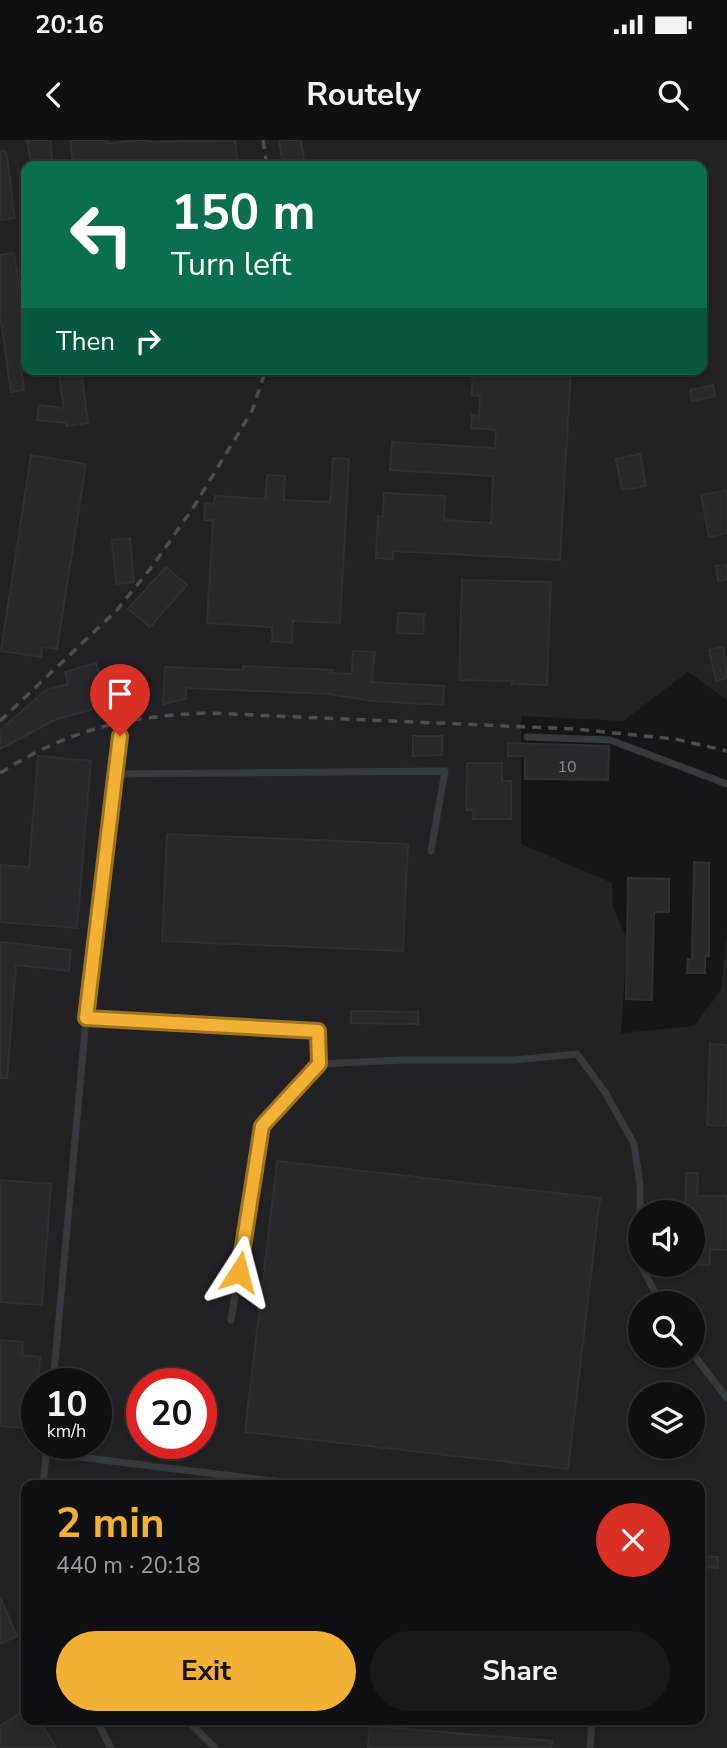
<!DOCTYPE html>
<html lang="en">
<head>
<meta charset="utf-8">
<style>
	body { margin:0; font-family:"Nunito Sans",sans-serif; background:#19191b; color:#f1f3f6; height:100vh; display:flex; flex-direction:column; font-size:26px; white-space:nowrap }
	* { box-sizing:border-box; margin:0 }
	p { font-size:23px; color:#9c9d9f }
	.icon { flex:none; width:38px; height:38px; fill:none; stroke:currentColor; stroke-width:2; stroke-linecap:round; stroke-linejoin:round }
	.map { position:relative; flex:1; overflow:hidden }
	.sheet { position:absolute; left:21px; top:1340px; width:684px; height:245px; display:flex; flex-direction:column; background:#101012; border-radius:14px; box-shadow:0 4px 10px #0003,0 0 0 2px #303032 }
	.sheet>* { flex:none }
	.guide { position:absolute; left:21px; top:21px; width:686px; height:214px; border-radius:14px; box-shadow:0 4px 10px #0003,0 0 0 2px #303032; background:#0b6e4f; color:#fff; overflow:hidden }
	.tools { position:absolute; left:628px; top:1060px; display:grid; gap:14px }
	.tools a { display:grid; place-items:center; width:77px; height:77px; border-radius:50%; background:#101012; box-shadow:0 4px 10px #0003,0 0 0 2px #303032; font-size:35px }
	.speed { position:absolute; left:21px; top:1228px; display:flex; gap:14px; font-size:35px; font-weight:700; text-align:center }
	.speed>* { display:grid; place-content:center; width:91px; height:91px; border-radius:50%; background:#101012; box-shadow:0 4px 10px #0003,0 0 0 2px #303032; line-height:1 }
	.speed small { font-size:18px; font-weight:400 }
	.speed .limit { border:10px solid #d22; background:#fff; color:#111 }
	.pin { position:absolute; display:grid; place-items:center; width:60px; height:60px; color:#fff; margin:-72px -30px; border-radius:50% 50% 50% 0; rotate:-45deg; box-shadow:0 0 7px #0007 }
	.pin .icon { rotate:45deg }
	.me { position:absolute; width:77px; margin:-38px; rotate:9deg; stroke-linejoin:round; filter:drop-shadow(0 0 5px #0008) }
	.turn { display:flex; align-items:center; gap:24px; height:147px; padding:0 35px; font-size:32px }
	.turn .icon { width:91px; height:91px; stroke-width:2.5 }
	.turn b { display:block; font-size:49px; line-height:60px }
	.then { display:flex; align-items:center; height:66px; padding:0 35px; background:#0003; gap:14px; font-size:26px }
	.round { display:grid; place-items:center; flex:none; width:74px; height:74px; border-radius:37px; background:#19191b }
	.overview { display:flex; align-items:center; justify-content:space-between; height:119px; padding:0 35px }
	h1 { font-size:42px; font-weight:700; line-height:52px; color:#f2b134 }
	.primary-button { display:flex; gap:14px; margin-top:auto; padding:14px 35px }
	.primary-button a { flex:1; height:80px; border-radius:42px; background:#f2b134; color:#111; font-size:28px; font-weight:700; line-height:80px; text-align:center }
	.primary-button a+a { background:#19191b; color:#f1f3f6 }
	.status { display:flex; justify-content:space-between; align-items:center; height:49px; padding:0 35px; background:#101012; direction:ltr }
	.status svg { height:19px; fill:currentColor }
	header { display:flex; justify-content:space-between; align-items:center; height:91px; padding:0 35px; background:#101012; font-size:32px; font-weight:700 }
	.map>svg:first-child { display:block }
	.built { fill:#222225; fill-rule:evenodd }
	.building { fill:#29292c; stroke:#303034; stroke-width:2 }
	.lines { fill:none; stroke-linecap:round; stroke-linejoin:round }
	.service { stroke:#37383d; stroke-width:7 }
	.rail { stroke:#4a4c52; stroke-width:3.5; stroke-dasharray:9 7; stroke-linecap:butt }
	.route-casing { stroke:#9d7322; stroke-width:18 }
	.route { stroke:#f2b134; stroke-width:12 }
	.labels { text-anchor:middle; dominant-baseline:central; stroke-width:7; stroke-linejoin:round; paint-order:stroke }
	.number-label { font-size:16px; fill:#888b94 }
</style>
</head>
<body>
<div class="status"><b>20:16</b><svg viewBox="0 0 49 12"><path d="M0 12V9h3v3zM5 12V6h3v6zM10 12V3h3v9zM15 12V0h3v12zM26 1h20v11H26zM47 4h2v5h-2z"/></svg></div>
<header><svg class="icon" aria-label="back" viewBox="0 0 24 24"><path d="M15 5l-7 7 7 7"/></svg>Routely<svg class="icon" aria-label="search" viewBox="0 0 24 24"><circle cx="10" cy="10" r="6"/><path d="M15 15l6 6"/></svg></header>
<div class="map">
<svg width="727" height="1608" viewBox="0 0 727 1608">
	<rect width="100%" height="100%" fill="#161618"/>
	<path class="built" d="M 0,0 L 727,0 L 727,560 L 688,532 L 623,581 L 521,576 L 521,704 L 612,743 L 613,767 L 627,799 L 621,893 L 694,886 L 721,850 L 727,791 L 727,1608 L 0,1608 ZM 26,26 L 702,26 L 702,229 L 26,229 ZM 640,1073 L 693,1073 L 693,1125 L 640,1125 ZM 640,1164 L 693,1164 L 693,1216 L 640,1216 ZM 37,1244 L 96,1244 L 96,1304 L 37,1304 ZM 142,1244 L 201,1244 L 201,1304 L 142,1304 ZM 640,1255 L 693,1255 L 693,1307 L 640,1307 ZM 26,1346 L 700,1346 L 700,1580 L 26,1580 Z"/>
	<path class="building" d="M 27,0 L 50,0 L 53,26 L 31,26 Z
		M 70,0 L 107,0 L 108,4 L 135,0 L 149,0 L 150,2 L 235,0 L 238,26 L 73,26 Z
		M 279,0 L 301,0 L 305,26 L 283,26 Z
		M 0,11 L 6,11 L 15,78 L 0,80 Z
		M 14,113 L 26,195 L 26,225 L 21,226 L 24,250 L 11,252 L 0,174 L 0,115 Z
		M 58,229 L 81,229 L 88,283 L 66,286 L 66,283 L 37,280 L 39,265 L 64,268 Z
		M 473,229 L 571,229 L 560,420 L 393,411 L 393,419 L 376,418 L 378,376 L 383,377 L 384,353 L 445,356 L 444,380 L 491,383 L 493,336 L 390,330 L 392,302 L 495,308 L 496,290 L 471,288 L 472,275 L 479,276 L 480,256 L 472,255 Z
		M 713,245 L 715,256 L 692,261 L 690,250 Z
		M 640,314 L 646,346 L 622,350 L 616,319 Z
		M 31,315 L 86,324 L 57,509 L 42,507 L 41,517 L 1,511 Z
		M 333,318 L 349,319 L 340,483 L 293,481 L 292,503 L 272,501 L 272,487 L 207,483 L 213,380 L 204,380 L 205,363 L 214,364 L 215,356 L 265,359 L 267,335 L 285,336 L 284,360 L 330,362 Z
		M 727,350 L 727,393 L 709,397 L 701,355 Z
		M 130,398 L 134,442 L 116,444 L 112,400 Z
		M 727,425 L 727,440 L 718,441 L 716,426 Z
		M 166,427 L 187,445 L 150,487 L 128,469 Z
		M 462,440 L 551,442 L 547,545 L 512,544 L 512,541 L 459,540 Z
		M 398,473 L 424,474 L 423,494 L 397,493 Z
		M 723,507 L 727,538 L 716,541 L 709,510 Z
		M 353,511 L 375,512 L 372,542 L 444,546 L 443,565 L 373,561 L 328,554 L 186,548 L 186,559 L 163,564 L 165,527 L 243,530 L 243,526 L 332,530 L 331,533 L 352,534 Z
		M 96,523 L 105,554 L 99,556 L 102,566 L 55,580 L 0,609 L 0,590 L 46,550 L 68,544 L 65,532 Z
		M 413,596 L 442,596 L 442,615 L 413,616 Z
		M 508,603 L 609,606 L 608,640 L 525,639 L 525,616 L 508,616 Z
		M 38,616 L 91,621 L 77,788 L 0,782 L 0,725 L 29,727 Z
		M 467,623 L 502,623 L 502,641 L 511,641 L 511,679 L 473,679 L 473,670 L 466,670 Z
		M 167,694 L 408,704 L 403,811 L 162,801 Z
		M 694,722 L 709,723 L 709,816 L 705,816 L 705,833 L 687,833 L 688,819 L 692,819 Z
		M 628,738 L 669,739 L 669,772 L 654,772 L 652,860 L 626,859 Z
		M 0,802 L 71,810 L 69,831 L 16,825 L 7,938 L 0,938 Z
		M 351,871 L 418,872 L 418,884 L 351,883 Z
		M 710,904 L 727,905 L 727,986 L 707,985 Z
		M 277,1021 L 600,1058 L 568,1329 L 245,1292 Z
		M 686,1033 L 698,1033 L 697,1056 L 727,1056 L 727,1110 L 710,1109 L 710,1125 L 693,1125 L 693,1073 L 685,1073 Z
		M 0,1040 L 51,1044 L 42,1165 L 0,1162 Z
		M 0,1200 L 23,1202 L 22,1215 L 40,1217 L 34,1289 L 0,1286 Z
		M 700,1416 L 718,1417 L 718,1428 L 700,1427 Z
		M 0,1457 L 17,1496 L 0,1504 Z
		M 26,1569 L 26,1580 L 39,1580 L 56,1608 L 0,1608 L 0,1586 Z
		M 370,1586 L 552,1601 L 551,1608 L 368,1608 Z"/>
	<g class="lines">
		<path class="service" d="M 527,597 L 610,600 L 727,644
			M 115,634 L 445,631 L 431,711
			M 86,879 L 120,596
			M 641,1125 L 661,1164
			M 231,1180 L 262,986 L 319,924
			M 693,1214 L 727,1258
			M 53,1244 L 86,879 L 318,891 L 319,924 L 402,920 L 514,920 L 577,914 L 605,952 L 634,1004 L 640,1045 L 640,1087
			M 46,1313 L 314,1346
			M 43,1346 L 47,1304
			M 96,1580 L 111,1608
			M 187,1580 L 215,1608
			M 590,1608 L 592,1580"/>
		<path class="rail" d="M 263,0 L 267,26
			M 0,581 L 117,470 L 154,424 L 193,368 L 252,271 L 266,229
			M 0,633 C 70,589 127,576 208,573 L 575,589 L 675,599 L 727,611"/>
	</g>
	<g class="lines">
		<g class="route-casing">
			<path id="route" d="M 120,596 L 86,878 L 318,891 L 319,924 L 262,986 L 239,1132"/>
		</g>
		<use href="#route" class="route"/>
	</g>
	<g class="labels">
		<g class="number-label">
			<text x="567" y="627">10</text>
		</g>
	</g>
</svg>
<div class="tools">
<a><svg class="icon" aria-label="sound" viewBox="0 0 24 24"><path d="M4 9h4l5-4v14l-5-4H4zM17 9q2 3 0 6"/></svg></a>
<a><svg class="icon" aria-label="search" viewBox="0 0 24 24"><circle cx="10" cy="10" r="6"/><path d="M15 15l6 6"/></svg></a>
<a><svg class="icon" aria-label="layers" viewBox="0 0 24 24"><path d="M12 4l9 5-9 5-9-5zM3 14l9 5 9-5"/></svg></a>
</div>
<div class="speed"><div>10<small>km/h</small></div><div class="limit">20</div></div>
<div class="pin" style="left:120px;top:596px;background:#d93025"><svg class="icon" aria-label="arrive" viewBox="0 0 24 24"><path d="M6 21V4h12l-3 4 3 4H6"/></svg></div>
<svg class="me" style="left:239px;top:1132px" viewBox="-20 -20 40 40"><path d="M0-17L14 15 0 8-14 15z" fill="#f2b134" stroke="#fff" stroke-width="4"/></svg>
<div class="guide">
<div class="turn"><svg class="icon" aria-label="left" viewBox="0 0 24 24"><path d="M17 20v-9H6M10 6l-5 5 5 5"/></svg><div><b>150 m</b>Turn left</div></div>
<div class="then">Then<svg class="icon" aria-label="right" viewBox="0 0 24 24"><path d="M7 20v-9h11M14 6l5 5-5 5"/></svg></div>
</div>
<section class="sheet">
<div class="overview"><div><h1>2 min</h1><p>440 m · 20:18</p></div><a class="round" style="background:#d93025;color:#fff"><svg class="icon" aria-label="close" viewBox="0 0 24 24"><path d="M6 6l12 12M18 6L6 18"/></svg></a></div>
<div class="primary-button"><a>Exit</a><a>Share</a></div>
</section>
</div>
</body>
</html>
